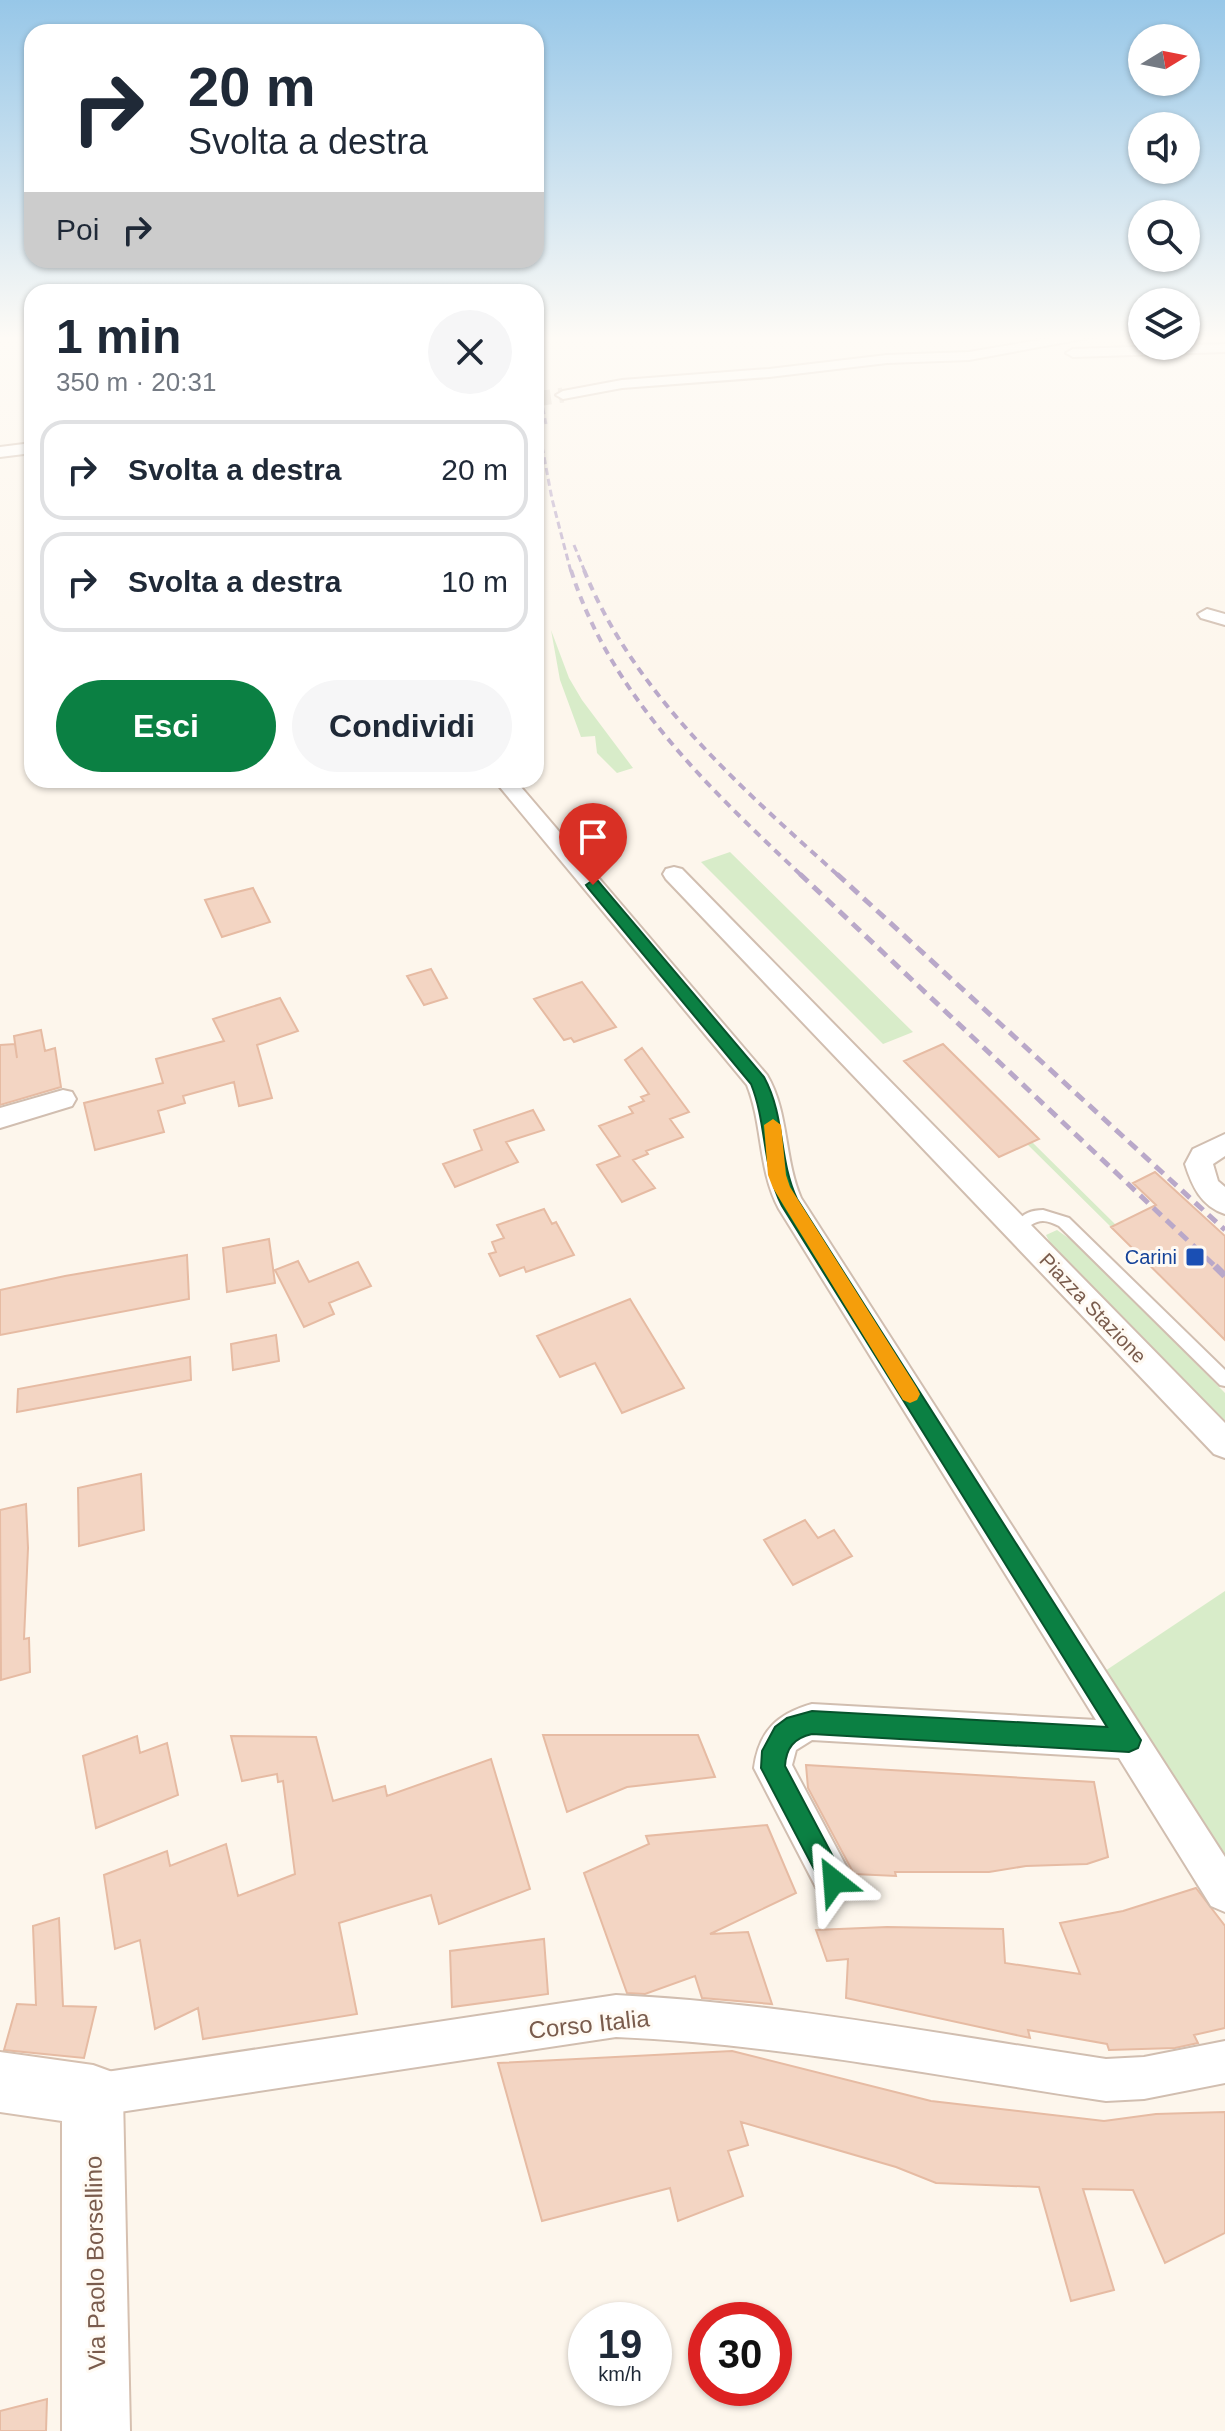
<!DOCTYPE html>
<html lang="it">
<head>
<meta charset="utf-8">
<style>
	body { margin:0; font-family:Arial,sans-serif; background:#f6f6f7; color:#1f2937; height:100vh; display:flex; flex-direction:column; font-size:30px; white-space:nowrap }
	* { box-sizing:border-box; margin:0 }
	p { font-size:26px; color:#747a83 }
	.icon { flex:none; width:44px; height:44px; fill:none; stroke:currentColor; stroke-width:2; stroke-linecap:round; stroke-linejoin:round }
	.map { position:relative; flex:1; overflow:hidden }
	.side { position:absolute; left:24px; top:284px; width:520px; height:504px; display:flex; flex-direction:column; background:#fff; border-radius:24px; box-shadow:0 2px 6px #0004 }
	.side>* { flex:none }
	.guide { position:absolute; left:24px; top:24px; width:520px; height:244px; border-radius:24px; box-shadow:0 2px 6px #0004; background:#fff; color:#1f2937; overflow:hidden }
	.needle { width:52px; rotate:80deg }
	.fabs { position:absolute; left:1128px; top:24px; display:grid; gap:16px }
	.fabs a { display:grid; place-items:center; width:72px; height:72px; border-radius:50%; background:#fff; box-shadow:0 2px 6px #0004; font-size:40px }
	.speed { position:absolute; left:568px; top:2302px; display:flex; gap:16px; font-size:40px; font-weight:700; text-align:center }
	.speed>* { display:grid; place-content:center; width:104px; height:104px; border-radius:50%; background:#fff; box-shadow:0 2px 6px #0004; line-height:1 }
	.speed small { font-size:20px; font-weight:400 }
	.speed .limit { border:12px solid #d22; background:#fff; color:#111 }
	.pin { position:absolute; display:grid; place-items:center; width:68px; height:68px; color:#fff; margin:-82px -34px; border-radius:50% 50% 50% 0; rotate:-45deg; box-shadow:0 0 8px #0007 }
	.pin .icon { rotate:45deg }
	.me { position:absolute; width:88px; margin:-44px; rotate:332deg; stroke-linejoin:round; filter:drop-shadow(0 0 6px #0008) }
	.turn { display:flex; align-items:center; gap:28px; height:168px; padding:0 32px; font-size:36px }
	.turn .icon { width:104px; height:104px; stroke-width:2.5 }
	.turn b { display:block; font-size:56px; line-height:68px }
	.then { display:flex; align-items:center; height:76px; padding:0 32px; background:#0003; gap:16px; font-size:30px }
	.round { display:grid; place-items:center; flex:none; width:84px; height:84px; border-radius:42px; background:#f6f6f7 }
	.summary { display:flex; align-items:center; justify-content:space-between; height:136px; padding:0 32px }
	h1 { font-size:48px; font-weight:800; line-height:60px }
	.cta { display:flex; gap:16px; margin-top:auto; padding:16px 32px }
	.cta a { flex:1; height:92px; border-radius:48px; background:#0b8043; color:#fff; font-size:32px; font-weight:800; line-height:92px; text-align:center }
	.cta a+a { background:#f6f6f7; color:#1f2937 }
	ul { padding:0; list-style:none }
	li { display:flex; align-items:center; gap:24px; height:100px; margin:0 16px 12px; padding:0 16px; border:4px solid #e0e1e3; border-radius:24px }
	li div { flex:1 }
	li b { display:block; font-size:30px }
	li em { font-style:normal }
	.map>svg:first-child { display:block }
	.green { fill:#d8ecc9 }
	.building { fill:#f3d5c3; stroke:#e6bba3; stroke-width:2 }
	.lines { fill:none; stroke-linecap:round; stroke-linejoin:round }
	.street-tunnel { stroke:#dcd0c4; stroke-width:15; stroke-dasharray:15 8; stroke-linecap:butt }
	.lane-casing { stroke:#d1beb0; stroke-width:4 }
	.street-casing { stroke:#d1beb0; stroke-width:4 }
	.secondary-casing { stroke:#d6c0b0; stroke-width:4 }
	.lane { fill:#fff; fill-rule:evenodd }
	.street { fill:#fff; fill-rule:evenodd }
	.secondary { fill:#fff; fill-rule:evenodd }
	.rail-far3 { stroke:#b9a8c9; stroke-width:3; stroke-dasharray:7 4; stroke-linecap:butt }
	.rail-far2 { stroke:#b9a8c9; stroke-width:4; stroke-dasharray:8 6; stroke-linecap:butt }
	.rail-far1 { stroke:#b9a8c9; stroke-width:5; stroke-dasharray:11 7; stroke-linecap:butt }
	.rail { stroke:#b9a8c9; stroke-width:7; stroke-dasharray:14 9; stroke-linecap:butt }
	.route { fill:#0b8043; stroke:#07532c; stroke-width:2 }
	.slow { fill:#f59e0b }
	.transit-dot { fill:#1a4fb4; stroke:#fffaf3; stroke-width:3 }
	.labels { text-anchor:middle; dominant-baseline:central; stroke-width:6; stroke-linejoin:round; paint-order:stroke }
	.transit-label { font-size:20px; fill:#164399; stroke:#fffaf3; text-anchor:end }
	.street-label { font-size:20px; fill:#7a5c4d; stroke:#fffaf3 }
	.near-street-label { font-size:24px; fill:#7a5c4d; stroke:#fffaf3 }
</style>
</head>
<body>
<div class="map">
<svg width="1225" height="2431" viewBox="0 0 1225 2431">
	<rect width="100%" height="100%" fill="#fdf6ec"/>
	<path class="green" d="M 551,630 L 569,678 L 582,700 L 633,768 L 617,773 L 597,753 L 595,736 L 581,737 L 560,680 Z
		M 730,852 L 913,1032 L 883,1044 L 701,862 Z
		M 1032,1142 L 1116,1225 L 1111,1227 L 1027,1144 Z
		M 1057,1230 L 1077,1244 L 1225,1393 L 1225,1421 L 1050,1243 L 1046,1235 Z
		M 1225,1591 L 1225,1855 L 1105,1671 Z"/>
	<path class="building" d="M 253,888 L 270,922 L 222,937 L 205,900 Z
		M 431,969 L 447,998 L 424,1005 L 407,976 Z
		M 582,982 L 616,1027 L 574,1042 L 571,1038 L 564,1040 L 534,999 Z
		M 280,998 L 298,1031 L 257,1045 L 272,1098 L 239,1106 L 234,1082 L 183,1096 L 185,1103 L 158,1111 L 164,1132 L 95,1150 L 84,1103 L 163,1083 L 156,1059 L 224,1041 L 213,1019 Z
		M 41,1030 L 45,1051 L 55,1048 L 61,1087 L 0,1105 L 0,1045 L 15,1044 L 17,1058 L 14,1036 Z
		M 943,1044 L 1039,1139 L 999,1157 L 904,1061 Z
		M 642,1048 L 689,1112 L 670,1119 L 683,1137 L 646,1151 L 648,1154 L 633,1160 L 655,1188 L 622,1202 L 597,1165 L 620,1156 L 599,1126 L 633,1113 L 629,1107 L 644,1101 L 641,1097 L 649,1094 L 625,1060 Z
		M 533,1110 L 544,1130 L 506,1142 L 518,1162 L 455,1187 L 443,1164 L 482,1150 L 474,1130 Z
		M 1155,1172 L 1225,1236 L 1225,1340 L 1111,1227 L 1156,1205 L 1133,1183 Z
		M 544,1209 L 552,1224 L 556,1222 L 574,1255 L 526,1272 L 524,1267 L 500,1276 L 489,1254 L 496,1252 L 492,1242 L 504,1238 L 497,1225 Z
		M 269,1239 L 275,1283 L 227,1292 L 223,1248 Z
		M 187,1255 L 189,1299 L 0,1335 L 0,1290 L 65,1276 Z
		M 298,1261 L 309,1282 L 358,1262 L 371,1286 L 329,1303 L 334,1314 L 304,1327 L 275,1270 Z
		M 630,1299 L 684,1388 L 622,1413 L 595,1363 L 560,1377 L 537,1336 Z
		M 276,1335 L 279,1361 L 233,1370 L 231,1344 Z
		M 190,1357 L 191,1380 L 17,1412 L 18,1389 Z
		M 141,1474 L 144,1530 L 79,1546 L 78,1488 Z
		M 26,1504 L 28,1548 L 24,1639 L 29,1638 L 30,1672 L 1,1680 L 0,1510 Z
		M 805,1520 L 818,1538 L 834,1530 L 852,1556 L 793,1585 L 764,1540 Z
		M 543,1735 L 698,1735 L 715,1777 L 627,1787 L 567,1812 Z
		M 137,1736 L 140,1753 L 167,1743 L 178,1795 L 96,1828 L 83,1756 Z
		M 231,1736 L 316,1737 L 333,1801 L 385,1786 L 387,1796 L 491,1759 L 530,1889 L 439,1924 L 431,1895 L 339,1923 L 357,2014 L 203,2039 L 198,2008 L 155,2029 L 140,1940 L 115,1949 L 104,1875 L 167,1851 L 170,1866 L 226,1844 L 238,1896 L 295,1874 L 283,1781 L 278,1782 L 277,1774 L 242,1781 Z
		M 806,1765 L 1094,1782 L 1108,1857 L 1087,1864 L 1026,1866 L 989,1872 L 895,1872 L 896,1876 L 854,1874 L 808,1788 Z
		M 767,1825 L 796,1893 L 710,1934 L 748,1932 L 772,2004 L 702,1998 L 695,1976 L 645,1994 L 627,1993 L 584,1873 L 649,1844 L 646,1836 Z
		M 1196,1888 L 1225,1926 L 1225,2028 L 1194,2035 L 1198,2043 L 1175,2048 L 1109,2050 L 1107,2044 L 1028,2030 L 1030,2038 L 846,1998 L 848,1959 L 827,1961 L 816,1930 L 887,1927 L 1003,1929 L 1005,1963 L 1080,1974 L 1060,1923 L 1123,1911 Z
		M 59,1918 L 63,2006 L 96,2007 L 84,2058 L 4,2050 L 17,2004 L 36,2005 L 33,1926 Z
		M 544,1939 L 548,1994 L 452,2007 L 450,1951 Z
		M 732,2051 L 931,2101 L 1104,2121 L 1156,2114 L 1225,2112 L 1225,2233 L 1165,2263 L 1133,2190 L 1083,2189 L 1114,2290 L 1071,2301 L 1039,2187 L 936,2183 L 896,2167 L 741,2122 L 748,2145 L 728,2151 L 743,2196 L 678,2221 L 670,2188 L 542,2221 L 498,2063 Z
		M 47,2399 L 46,2431 L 0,2431 L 0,2411 Z"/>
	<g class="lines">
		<path class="street-tunnel" d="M 536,399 L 563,395"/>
		<g class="lane-casing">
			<path id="lane" d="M 1043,1210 L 1069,1218 L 1225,1370 L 1225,1386 L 1220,1385 L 1059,1226 C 1049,1221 1041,1218 1031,1225 L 1034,1237 L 1032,1241 L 1022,1241 L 1017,1223 C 1022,1213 1033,1210 1043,1210 Z"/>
		</g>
		<g class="street-casing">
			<path id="street" d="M 1070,335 L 1104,335 L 969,360 L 887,363 L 769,377 L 622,388 L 563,399 L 556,395 L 563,391 L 622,380 L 769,369 L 887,355 L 969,352 Z
				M 1225,344 L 1225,352 L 1073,357 L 1066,353 L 1073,349 Z
				M 32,443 L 32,453 L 0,457 L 0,447 Z
				M 1207,609 L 1225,614 L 1225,625 L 1201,618 L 1198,614 Z
				M 494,780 L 515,780 L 767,1075 C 789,1112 784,1159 801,1198 L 1225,1857 L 1225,1912 L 1211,1906 L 1119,1758 L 812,1740 L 796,1750 L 792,1765 L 854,1881 L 848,1895 L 834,1901 L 820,1895 L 754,1768 C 759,1731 777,1714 812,1704 L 1096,1720 L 779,1209 C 758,1170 763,1125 747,1085 Z
				M 674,867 L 682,869 L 1225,1423 L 1225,1458 L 1214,1454 L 666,879 L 663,874 L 666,869 Z
				M 63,1090 L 72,1092 L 76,1099 L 72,1106 L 0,1128 L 0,1108 Z
				M 1225,1134 L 1225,1156 L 1213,1164 L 1218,1181 L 1225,1187 L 1225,1214 C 1201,1206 1192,1186 1185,1164 L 1193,1149 Z
				M 616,1995 C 781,2003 943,2035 1106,2059 L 1144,2057 L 1225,2041 L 1225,2083 L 1144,2099 L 1106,2101 C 943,2077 781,2044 616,2037 L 93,2116 L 78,2110 L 72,2095 L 78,2080 L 93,2074 Z"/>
		</g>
		<g class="secondary-casing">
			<path id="secondary" d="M 0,2052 L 93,2065 L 115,2073 L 123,2095 L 130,2431 L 62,2431 L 62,2121 L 0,2112 Z"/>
		</g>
		<use href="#lane" class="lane"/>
		<use href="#street" class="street"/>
		<use href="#secondary" class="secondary"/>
		<path class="rail-far3" d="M 536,375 L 546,424
			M 536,414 L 552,499 L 571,572
			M 574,545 L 585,572"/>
		<path class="rail-far2" d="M 571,570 C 610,695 709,788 802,876
			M 584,570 C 634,694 741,788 839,876"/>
		<path class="rail-far1" d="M 800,874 L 1217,1268
			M 837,874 L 1225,1230"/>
		<path class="rail" d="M 1215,1266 L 1225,1276"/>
	</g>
	<linearGradient id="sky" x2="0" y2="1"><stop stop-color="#97c7e8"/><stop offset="0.5" stop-color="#fefbf6"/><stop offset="1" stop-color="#fefbf6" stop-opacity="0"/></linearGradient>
	<rect width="1225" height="676" fill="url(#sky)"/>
	<path class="route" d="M 593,880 L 598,881 L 764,1077 C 786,1118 778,1158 797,1199 L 1141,1740 L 1138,1748 L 1129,1752 L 812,1734 C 794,1738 786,1748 785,1766 L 846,1881 L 843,1890 L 834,1894 L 825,1890 L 761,1768 L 762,1751 L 775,1727 L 787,1718 L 812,1711 L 1107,1727 L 782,1206 C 762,1167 767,1124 751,1084 L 588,888 L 586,885 Z"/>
	<path class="slow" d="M 773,1119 L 781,1125 L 786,1175 L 790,1187 L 917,1388 L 920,1394 L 917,1400 L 910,1403 L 903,1400 L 773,1188 L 768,1175 L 764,1125 Z"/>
	<rect class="transit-dot" x="1185" y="1247" width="20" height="20" rx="4"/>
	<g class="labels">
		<g class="transit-label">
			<text x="1177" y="1257">Carini</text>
		</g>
		<g class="street-label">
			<text transform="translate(1093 1308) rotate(46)">Piazza Stazione</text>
		</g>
		<g class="near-street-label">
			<text transform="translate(589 2024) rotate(-6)">Corso Italia</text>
			<text transform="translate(95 2263) rotate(-91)">Via Paolo Borsellino</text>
		</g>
	</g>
</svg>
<div class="fabs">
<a><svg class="needle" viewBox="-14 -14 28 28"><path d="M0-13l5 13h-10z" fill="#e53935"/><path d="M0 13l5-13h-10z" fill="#747a83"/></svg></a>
<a><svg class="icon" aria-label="sound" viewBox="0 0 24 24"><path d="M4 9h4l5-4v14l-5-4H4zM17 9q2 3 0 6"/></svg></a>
<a><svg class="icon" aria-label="search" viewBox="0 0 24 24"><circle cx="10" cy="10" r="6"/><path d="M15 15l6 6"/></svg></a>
<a><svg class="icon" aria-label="layers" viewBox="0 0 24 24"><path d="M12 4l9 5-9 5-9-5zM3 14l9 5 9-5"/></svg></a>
</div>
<div class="speed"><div>19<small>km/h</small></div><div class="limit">30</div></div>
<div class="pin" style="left:593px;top:885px;background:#d93025"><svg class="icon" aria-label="arrive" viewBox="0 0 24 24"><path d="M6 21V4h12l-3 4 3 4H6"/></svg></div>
<svg class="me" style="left:834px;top:1881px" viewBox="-20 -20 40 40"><path d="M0-17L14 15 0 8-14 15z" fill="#0b8043" stroke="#fff" stroke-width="4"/></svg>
<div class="guide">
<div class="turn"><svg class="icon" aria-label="right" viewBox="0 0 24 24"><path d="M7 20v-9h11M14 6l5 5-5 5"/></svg><div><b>20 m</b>Svolta a destra</div></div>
<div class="then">Poi<svg class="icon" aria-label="right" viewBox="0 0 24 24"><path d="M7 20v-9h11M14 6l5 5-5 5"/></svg></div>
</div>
<section class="side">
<div class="summary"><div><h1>1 min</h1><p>350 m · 20:31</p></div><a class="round"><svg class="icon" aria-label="close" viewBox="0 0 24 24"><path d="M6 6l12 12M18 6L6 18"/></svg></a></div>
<ul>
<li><svg class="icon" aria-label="right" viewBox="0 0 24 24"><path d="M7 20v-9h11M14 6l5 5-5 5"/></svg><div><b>Svolta a destra</b></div><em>20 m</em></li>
<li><svg class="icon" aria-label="right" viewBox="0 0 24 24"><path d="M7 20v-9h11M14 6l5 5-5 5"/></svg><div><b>Svolta a destra</b></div><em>10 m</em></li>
</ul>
<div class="cta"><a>Esci</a><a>Condividi</a></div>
</section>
</div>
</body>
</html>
